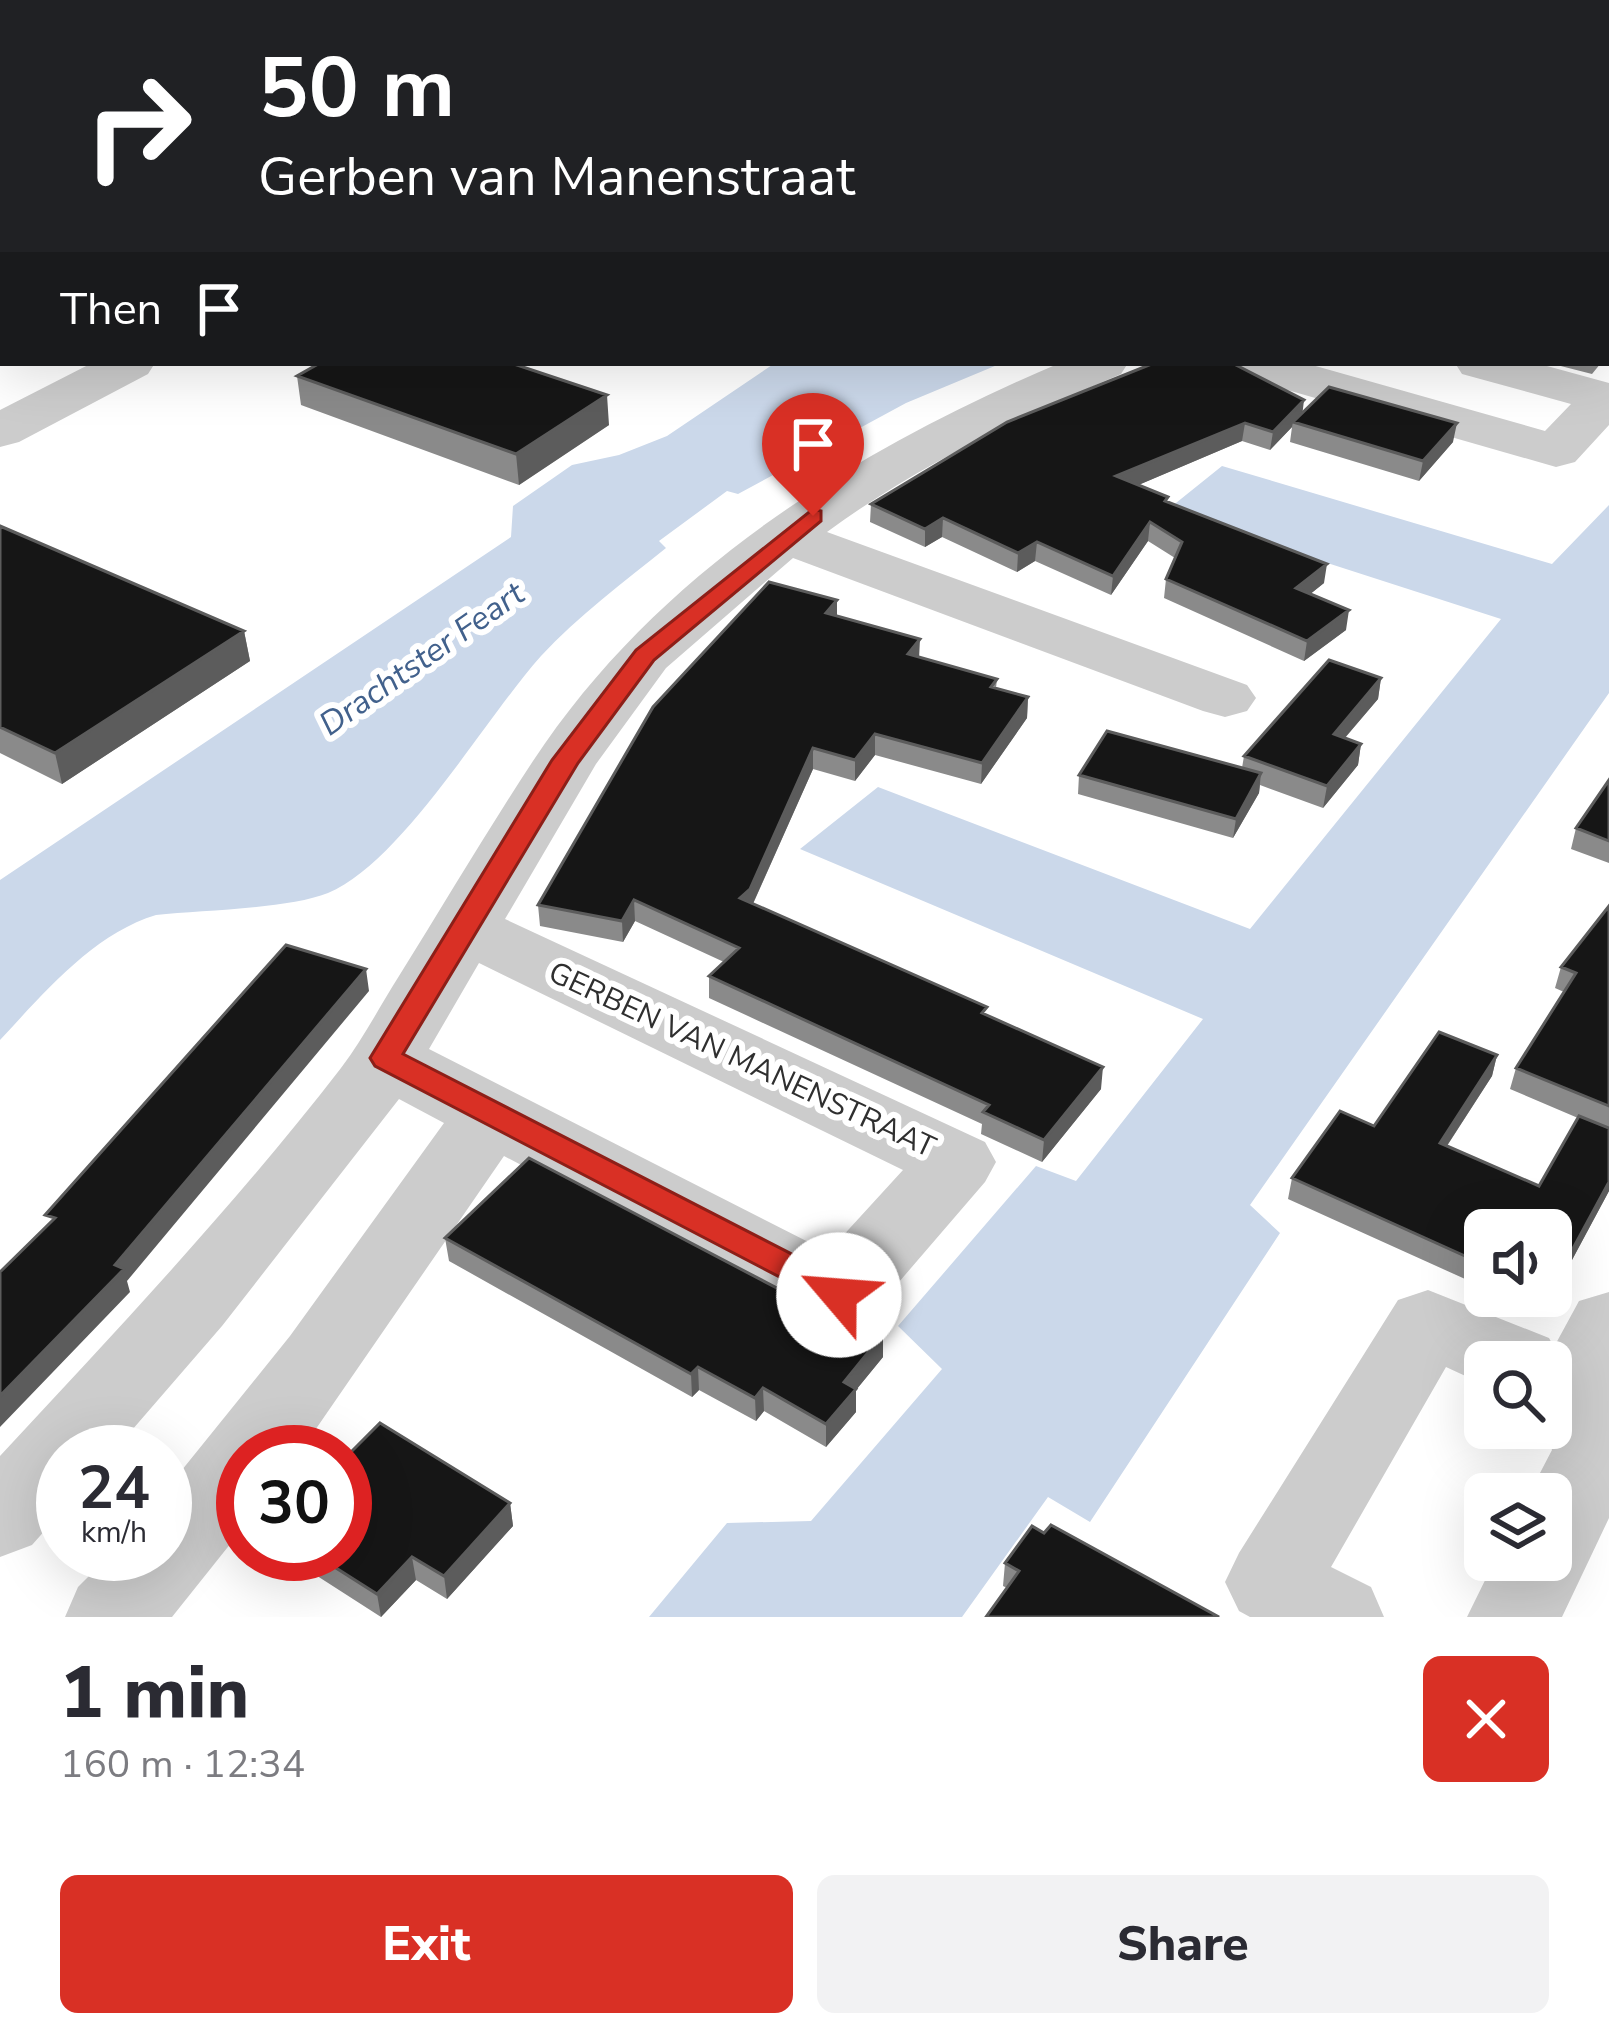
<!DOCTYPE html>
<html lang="en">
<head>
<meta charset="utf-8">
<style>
	body { margin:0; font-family:"Nunito Sans",sans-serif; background:#f2f2f3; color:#2b2b33; height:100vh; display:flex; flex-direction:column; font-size:45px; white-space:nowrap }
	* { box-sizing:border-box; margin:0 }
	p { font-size:39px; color:#7c7c81 }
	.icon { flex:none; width:66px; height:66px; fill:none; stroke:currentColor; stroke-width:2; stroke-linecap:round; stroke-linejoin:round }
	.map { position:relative; height:1617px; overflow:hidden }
	.side { display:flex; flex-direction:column; background:#fff; flex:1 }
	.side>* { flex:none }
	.top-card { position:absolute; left:0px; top:0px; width:1611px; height:366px; box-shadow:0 12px 48px #0002; background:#202124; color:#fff; overflow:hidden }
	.fabs { position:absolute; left:1464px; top:1209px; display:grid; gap:24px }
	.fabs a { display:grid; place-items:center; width:108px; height:108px; border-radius:18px; background:#fff; box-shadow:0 12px 48px #0002; font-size:60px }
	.speed { position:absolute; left:36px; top:1425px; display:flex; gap:24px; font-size:60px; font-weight:700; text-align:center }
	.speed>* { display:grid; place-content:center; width:156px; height:156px; border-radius:50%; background:#fff; box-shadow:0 12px 48px #0002; line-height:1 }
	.speed small { font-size:30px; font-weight:400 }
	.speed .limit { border:18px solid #d22; background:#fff; color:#111 }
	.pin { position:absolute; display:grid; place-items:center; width:102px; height:102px; color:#fff; margin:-123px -51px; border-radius:50% 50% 50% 0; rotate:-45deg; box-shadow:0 0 12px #0007 }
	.pin .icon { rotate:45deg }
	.me { position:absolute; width:132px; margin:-66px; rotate:297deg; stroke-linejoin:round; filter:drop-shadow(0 0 9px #0008) }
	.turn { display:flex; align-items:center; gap:42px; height:252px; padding:0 60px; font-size:54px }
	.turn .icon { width:156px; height:156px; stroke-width:2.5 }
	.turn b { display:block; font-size:84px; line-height:102px }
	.then { display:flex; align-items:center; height:114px; padding:0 60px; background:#0003; gap:24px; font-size:45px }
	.round { display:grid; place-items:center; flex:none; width:126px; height:126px; border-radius:18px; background:#f2f2f3 }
	.headline { display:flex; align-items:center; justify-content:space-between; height:204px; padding:0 60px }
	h1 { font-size:72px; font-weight:800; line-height:90px }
	.action { display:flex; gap:24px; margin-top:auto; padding:24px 60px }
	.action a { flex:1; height:138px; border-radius:18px; background:#d93025; color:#fff; font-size:48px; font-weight:800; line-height:138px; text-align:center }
	.action a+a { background:#f2f2f3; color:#2b2b33 }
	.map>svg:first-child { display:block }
	.water { fill:#cbd8ea }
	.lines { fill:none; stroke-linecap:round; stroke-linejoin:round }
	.minor { fill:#ccc; fill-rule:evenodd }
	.wall { fill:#8a8a8a }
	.shaded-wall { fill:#5c5c5c }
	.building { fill:#161616; stroke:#5c5c5c; stroke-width:3 }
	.route { fill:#d93025; stroke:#8d1f18; stroke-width:3 }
	.labels { text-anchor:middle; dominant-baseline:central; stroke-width:12; stroke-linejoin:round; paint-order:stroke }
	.street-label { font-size:30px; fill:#2f2f2f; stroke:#fff }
	.water-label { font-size:33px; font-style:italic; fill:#42618c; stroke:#fff }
</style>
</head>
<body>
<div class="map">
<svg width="1609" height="1617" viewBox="0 0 1609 1617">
	<rect width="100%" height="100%" fill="#fff"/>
	<path class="water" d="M 775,363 L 1002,363 L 906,403 L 738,494 L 727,491 L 659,541 L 666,548 C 624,582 578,616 541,656 C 484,720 402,862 328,893 C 288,909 202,910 156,915 C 93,934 44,993 0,1040 L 0,880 L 511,537 L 513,506 L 572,465 L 619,455 L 667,436 Z
		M 1222,466 L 1552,564 L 1609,505 L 1609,693 L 1250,1205 L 1280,1233 L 1090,1522 L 1048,1497 L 962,1617 L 649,1617 L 727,1523 L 811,1521 L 942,1369 L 898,1326 L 1036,1166 L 1076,1181 L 1203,1019 L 800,849 L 878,787 L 1250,929 L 1501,619 L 1166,511 Z"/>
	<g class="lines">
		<path class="minor" d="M 804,0 L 846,0 L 802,3 Z
			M 1609,13 L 1609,38 L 1608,38 L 1608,13 Z
			M 1608,159 L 1609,159 L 1609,185 L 1608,185 Z
			M 0,221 L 3,222 L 3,250 L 0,249 Z
			M 92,363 L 155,363 L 148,374 L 19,442 L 0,447 L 0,410 Z
			M 1060,363 L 1128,363 L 1121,374 C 1017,419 918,465 827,532 L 1247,685 L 1256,698 L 1247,711 L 1225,717 L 1203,711 L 793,558 L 666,668 L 596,764 L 505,919 L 985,1142 L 996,1162 L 985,1182 L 868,1318 L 839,1327 L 810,1318 L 504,1156 L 300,1452 L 243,1452 L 243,1528 L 172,1617 L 65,1617 L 78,1587 L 111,1554 L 165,1554 L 165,1491 L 290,1336 L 444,1123 L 399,1099 L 222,1326 L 113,1452 L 63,1452 L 63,1510 L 32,1545 L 0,1557 L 0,1456 C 117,1330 236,1204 341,1068 C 363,1039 380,1006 399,976 C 444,904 487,831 533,761 C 658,571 855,450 1060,363 ZM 479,963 L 903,1170 L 828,1252 L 429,1049 Z
			M 1225,363 L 1305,363 L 1545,431 L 1571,404 L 1462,374 L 1455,363 L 1536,363 L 1609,383 L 1609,425 L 1575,462 L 1556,467 L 1232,374 Z
			M 1428,1290 L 1549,1338 L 1554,1347 L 1579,1301 L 1609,1292 L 1609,1518 L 1562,1617 L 1467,1617 L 1495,1560 L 1551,1560 L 1551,1494 L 1529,1494 L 1552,1450 L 1545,1428 L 1551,1428 L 1551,1362 L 1485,1362 L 1485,1385 L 1446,1367 L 1331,1567 L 1371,1587 L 1384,1617 L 1250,1617 L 1239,1611 L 1225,1582 L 1239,1553 L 1398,1300 Z"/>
	</g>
	<path class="wall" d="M 0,0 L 718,0 L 712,3 L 3,3 L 3,174 L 0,173 Z
		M 318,363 L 511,363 L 609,425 L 519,485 L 301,405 L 297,376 Z
		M 1549,363 L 1601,363 L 1592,374 Z
		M 1302,413 L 1453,442 L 1419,481 L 1290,442 L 1292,427 L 1270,450 L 1242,441 L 1138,485 L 1324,583 L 1310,594 L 1346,630 L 1304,661 L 1164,598 L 1166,579 L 1175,558 L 1148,541 L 1111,595 L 1035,561 L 1017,572 L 942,537 L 925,547 L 870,522 L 871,504 L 1007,422 Z
		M 0,526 L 244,631 L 250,661 L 62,784 L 0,753 Z
		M 919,657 L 997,679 L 996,688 L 1028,697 L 1027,718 L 981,784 L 875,755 L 855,781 L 813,769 L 753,904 L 986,1015 L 1101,1089 L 1042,1162 L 981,1134 L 982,1124 L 709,998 L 709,976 L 724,962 L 635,921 L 623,942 L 540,926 L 538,905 Z
		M 1381,678 L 1378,699 L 1345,738 L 1361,744 L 1358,765 L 1323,808 L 1260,785 L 1259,793 L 1233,838 L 1078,794 L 1079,775 L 1242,768 L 1244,756 Z
		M 1609,780 L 1609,863 L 1571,849 L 1576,828 Z
		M 1609,906 L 1609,1191 L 1543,1314 L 1502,1296 L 1551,1296 L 1485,1230 L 1485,1288 L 1288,1199 L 1292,1178 L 1374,1126 L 1497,1055 L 1492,1076 L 1447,1146 L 1539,1186 L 1578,1118 L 1510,1089 L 1516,1068 L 1564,992 L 1555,988 L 1561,967 Z
		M 445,1238 L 813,1307 L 883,1334 L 883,1357 L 856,1390 L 856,1412 L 826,1447 L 764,1411 L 756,1421 L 699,1390 L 692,1397 L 449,1261 Z
		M 510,1503 L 513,1526 L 447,1599 L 416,1580 L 381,1617 L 311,1572 L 307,1554 L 345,1554 Z
		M 1044,1533 L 1007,1588 L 1003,1586 L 1005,1563 Z"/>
	<path class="shaded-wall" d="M 384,0 L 403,0 L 403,3 L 376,3 Z
		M 669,0 L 718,0 L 712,3 L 663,3 Z
		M 1124,0 L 1161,0 L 1156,3 L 1119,3 Z
		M 607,395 L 609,425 L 519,485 L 516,454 Z
		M 1304,400 L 1302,417 L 1293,422 L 1292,427 L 1270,450 L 1273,432 Z
		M 1245,423 L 1242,441 L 1115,495 L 1116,476 Z
		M 1457,423 L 1453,442 L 1419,481 L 1423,461 Z
		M 943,518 L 942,537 L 925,547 L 925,529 Z
		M 1150,522 L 1148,541 L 1111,595 L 1113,576 Z
		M 1037,542 L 1035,561 L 1017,572 L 1018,553 Z
		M 1327,564 L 1324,583 L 1293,608 L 1296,588 Z
		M 837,600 L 837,620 L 826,613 Z
		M 1349,610 L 1346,630 L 1304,661 L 1307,641 Z
		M 244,631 L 250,661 L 62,784 L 55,753 Z
		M 920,639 L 919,659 L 908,654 Z
		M 1381,678 L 1378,699 L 1330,755 L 1334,734 Z
		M 1028,697 L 1027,718 L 981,784 L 982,763 Z
		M 875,734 L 875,755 L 855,781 L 855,760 Z
		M 1361,744 L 1358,765 L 1323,808 L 1327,786 Z
		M 813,748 L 813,769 L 750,910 L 740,898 Z
		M 1261,773 L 1259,793 L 1233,838 L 1236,819 Z
		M 634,900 L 635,921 L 623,942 L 622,921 Z
		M 366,969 L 369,991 L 127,1281 L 130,1292 L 0,1427 L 0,1396 L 115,1265 Z
		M 1497,1055 L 1492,1076 L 1435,1164 L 1440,1143 Z
		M 1103,1067 L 1101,1089 L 1042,1162 L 1044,1140 Z
		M 1609,1182 L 1609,1191 L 1543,1314 L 1548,1296 L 1551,1296 L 1551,1289 Z
		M 883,1334 L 883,1357 L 856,1390 L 856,1412 L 826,1447 L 826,1424 L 844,1382 Z
		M 698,1367 L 699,1390 L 692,1397 L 691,1374 Z
		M 763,1388 L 764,1411 L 756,1421 L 755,1398 Z
		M 510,1503 L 513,1526 L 447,1599 L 444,1576 Z
		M 412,1557 L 416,1580 L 381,1617 L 377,1594 Z"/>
	<path class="building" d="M 0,0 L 384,0 L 376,3 L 3,3 L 3,150 L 0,149 Z
		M 428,0 L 669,0 L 663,3 L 440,3 Z
		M 939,0 L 1124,0 L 1119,3 L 934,3 Z
		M 1432,0 L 1598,0 L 1596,3 L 1430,3 Z
		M 1609,201 L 1609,341 L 1608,342 L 1608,202 Z
		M 0,275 L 3,276 L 3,327 L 0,326 Z
		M 320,363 L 511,363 L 607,395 L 516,454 L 297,376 Z
		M 1154,363 L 1232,363 L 1304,400 L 1273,432 L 1245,423 L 1116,476 L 1168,497 L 1165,501 L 1327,564 L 1296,588 L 1349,610 L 1307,641 L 1166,579 L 1182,542 L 1150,522 L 1113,576 L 1037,542 L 1018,553 L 943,518 L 925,529 L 871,504 L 1007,422 Z
		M 1329,387 L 1457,423 L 1423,461 L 1293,422 Z
		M 0,526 L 244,631 L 55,753 L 0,727 Z
		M 769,582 L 837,600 L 826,613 L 920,639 L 908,654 L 997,679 L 991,687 L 1028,697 L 982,763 L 875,734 L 855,760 L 813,748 L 750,889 L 740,898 L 987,1007 L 982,1013 L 1103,1067 L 1044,1140 L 983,1112 L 989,1105 L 709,976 L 739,948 L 634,900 L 622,921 L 538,905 L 653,707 Z
		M 1329,660 L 1381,678 L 1334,734 L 1361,744 L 1327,786 L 1244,756 Z
		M 1107,731 L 1261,773 L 1236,819 L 1079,775 Z
		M 1609,780 L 1609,841 L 1576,828 Z
		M 1609,906 L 1609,1106 L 1516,1068 L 1576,973 L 1561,967 Z
		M 286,945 L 366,969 L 115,1265 L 124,1269 L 0,1396 L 0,1272 L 55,1218 L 45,1215 Z
		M 1439,1032 L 1497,1055 L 1440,1143 L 1539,1186 L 1579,1116 L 1609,1128 L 1609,1182 L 1551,1289 L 1551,1230 L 1485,1230 L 1485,1265 L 1292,1178 L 1340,1111 L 1374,1126 Z
		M 529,1158 L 813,1307 L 818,1302 L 833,1307 L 883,1334 L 844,1382 L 856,1389 L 826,1424 L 763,1388 L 755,1398 L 698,1367 L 691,1374 L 445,1238 Z
		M 380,1423 L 510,1503 L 444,1576 L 412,1557 L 377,1594 L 314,1554 L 345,1554 L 345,1458 Z
		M 1051,1525 L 1219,1617 L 986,1617 L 1019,1571 L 1005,1563 L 1032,1526 L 1044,1533 Z"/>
	<path class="route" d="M 813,509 L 821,511 L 821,521 L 654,660 L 578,763 L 403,1054 L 852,1285 L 857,1295 L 852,1304 L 839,1308 L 375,1066 L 370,1058 L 552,760 L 636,650 Z"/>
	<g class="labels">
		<g class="street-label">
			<text transform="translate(742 1060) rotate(25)">GERBEN VAN MANENSTRAAT</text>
		</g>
		<g class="water-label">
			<text transform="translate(422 659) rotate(-35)">Drachtster Feart</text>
		</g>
	</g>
</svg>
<div class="fabs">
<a><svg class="icon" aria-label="sound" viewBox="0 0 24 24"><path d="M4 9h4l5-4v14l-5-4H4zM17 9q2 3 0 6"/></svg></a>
<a><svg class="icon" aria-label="search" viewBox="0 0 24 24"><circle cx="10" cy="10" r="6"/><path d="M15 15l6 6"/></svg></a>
<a><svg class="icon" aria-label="layers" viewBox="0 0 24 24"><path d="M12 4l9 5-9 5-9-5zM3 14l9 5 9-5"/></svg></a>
</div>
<div class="speed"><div>24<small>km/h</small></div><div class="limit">30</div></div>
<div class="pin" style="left:813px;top:516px;background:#d93025"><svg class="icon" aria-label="arrive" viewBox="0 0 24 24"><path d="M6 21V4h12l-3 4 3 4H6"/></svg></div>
<svg class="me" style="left:839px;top:1295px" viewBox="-20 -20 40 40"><circle r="19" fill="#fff"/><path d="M0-13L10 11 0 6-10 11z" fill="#d93025"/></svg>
<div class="top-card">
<div class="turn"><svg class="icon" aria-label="right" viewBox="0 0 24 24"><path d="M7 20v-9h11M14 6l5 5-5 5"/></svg><div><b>50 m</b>Gerben van Manenstraat</div></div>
<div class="then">Then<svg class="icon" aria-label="arrive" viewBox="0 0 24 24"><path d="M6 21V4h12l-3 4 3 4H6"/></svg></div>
</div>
</div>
<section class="side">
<div class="headline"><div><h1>1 min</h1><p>160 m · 12:34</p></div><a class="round" style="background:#d93025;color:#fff"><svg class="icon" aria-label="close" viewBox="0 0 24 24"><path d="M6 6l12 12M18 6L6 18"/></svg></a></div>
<div class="action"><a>Exit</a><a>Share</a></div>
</section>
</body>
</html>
